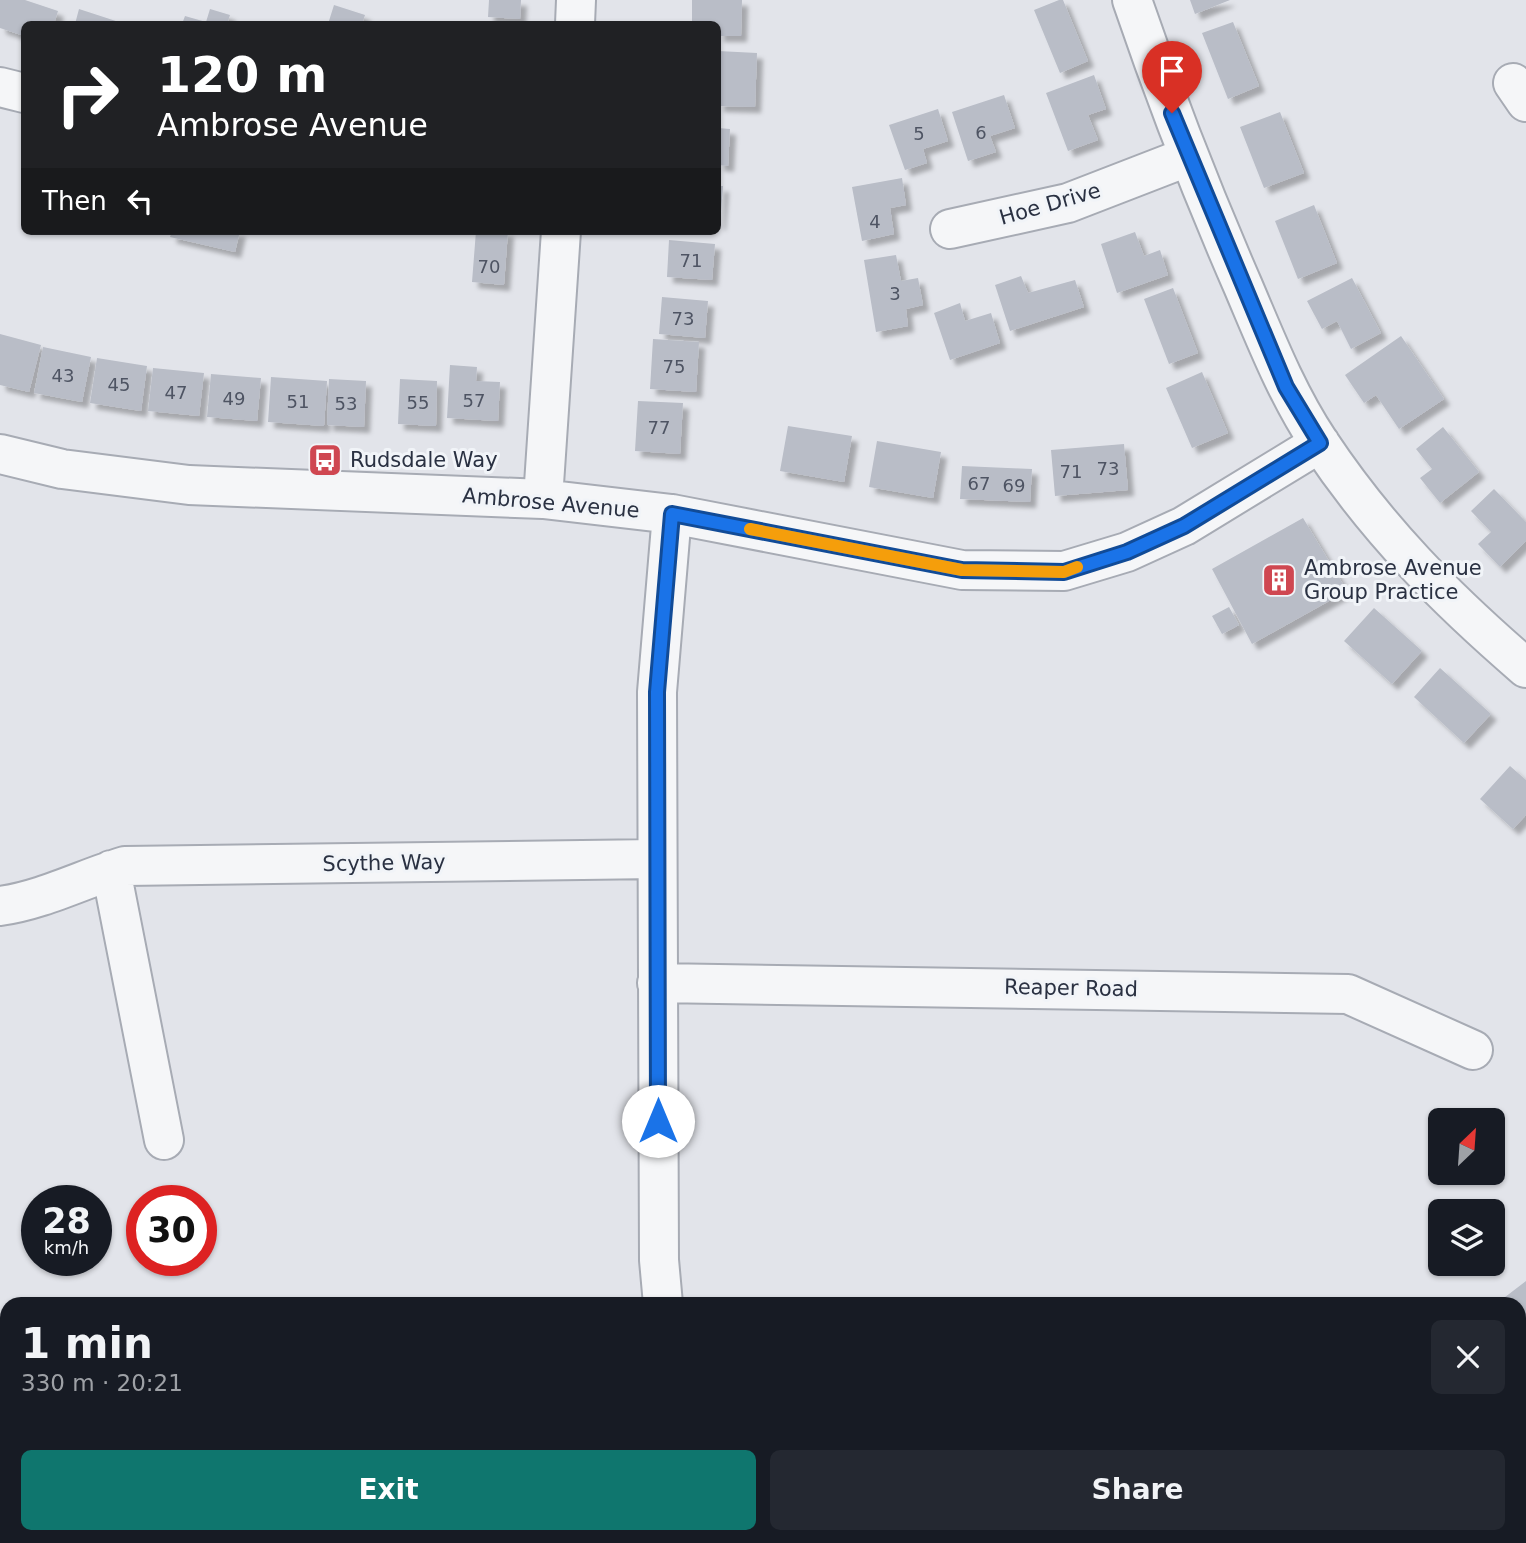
<!DOCTYPE html>
<html lang="en">
<head>
<meta charset="utf-8">
<style>
	body { margin:0; font-family:"DejaVu Sans",sans-serif; background:#242831; color:#f1f3f6; height:100vh; display:flex; flex-direction:column; font-size:26px; white-space:nowrap }
	* { box-sizing:border-box; margin:0 }
	p { font-size:23px; color:#9ea1a6 }
	.icon { flex:none; width:38px; height:38px; fill:none; stroke:currentColor; stroke-width:2; stroke-linecap:round; stroke-linejoin:round }
	.map { position:relative; flex:1; overflow:hidden }
	.details { position:absolute; left:0px; top:1297px; width:1526px; height:247px; display:flex; flex-direction:column; background:#171b24; border-radius:21px 21px 0 0; box-shadow:0 2px 5px #0004 }
	.details>* { flex:none }
	.hud { position:absolute; left:21px; top:21px; width:700px; height:214px; border-radius:10px; box-shadow:0 2px 5px #0004; background:#202124; color:#fff; overflow:hidden }
	.needle { width:46px; rotate:25deg }
	.tools { position:absolute; left:1428px; top:1108px; display:grid; gap:14px }
	.tools a { display:grid; place-items:center; width:77px; height:77px; border-radius:10px; background:#171b24; box-shadow:0 2px 5px #0004; font-size:35px }
	.speed { position:absolute; left:21px; top:1185px; display:flex; gap:14px; font-size:35px; font-weight:700; text-align:center }
	.speed>* { display:grid; place-content:center; width:91px; height:91px; border-radius:50%; background:#171b24; box-shadow:0 2px 5px #0004; line-height:1 }
	.speed small { font-size:18px; font-weight:400 }
	.speed .limit { border:10px solid #d22; background:#fff; color:#111 }
	.pin { position:absolute; display:grid; place-items:center; width:60px; height:60px; color:#fff; margin:-72px -30px; border-radius:50% 50% 50% 0; rotate:-45deg; box-shadow:0 0 7px #0007 }
	.pin .icon { rotate:45deg }
	.me { position:absolute; width:77px; margin:-38px; rotate:0deg; stroke-linejoin:round; filter:drop-shadow(0 0 5px #0008) }
	.turn { display:flex; align-items:center; gap:24px; height:147px; padding:0 21px; font-size:32px }
	.turn .icon { width:91px; height:91px; stroke-width:2.5 }
	.turn b { display:block; font-size:49px; line-height:60px }
	.then { display:flex; align-items:center; height:66px; padding:0 21px; background:#0003; gap:14px; font-size:26px }
	.round { display:grid; place-items:center; flex:none; width:74px; height:74px; border-radius:10px; background:#242831 }
	.headline { display:flex; align-items:center; justify-content:space-between; height:119px; padding:0 21px }
	h1 { font-size:42px; font-weight:600; line-height:52px }
	.primary-button { display:flex; gap:14px; margin-top:auto; padding:14px 21px }
	.primary-button a { flex:1; height:80px; border-radius:10px; background:#0f766e; color:#fff; font-size:28px; font-weight:600; line-height:80px; text-align:center }
	.primary-button a+a { background:#242831; color:#f1f3f6 }
	.map>svg:first-child { display:block }
	.green { fill:#c6d4c3 }
	.building { fill:#b9bdc7; filter:url(#shadow) }
	.lines { fill:none; stroke-linecap:round; stroke-linejoin:round }
	.minor-casing { stroke:#a7abb4; stroke-width:42 }
	.minor { stroke:#f5f6f8; stroke-width:38 }
	.route-casing { stroke:#114b97; stroke-width:18 }
	.route { stroke:#1a73e8; stroke-width:12 }
	.slow { stroke:#f59e0b; stroke-width:12 }
	.labels { text-anchor:middle; dominant-baseline:central; stroke-width:6; stroke-linejoin:round; paint-order:stroke }
	.number-label { font-size:18px; fill:#4e5463 }
	.street-label { font-size:21px; fill:#2a3142; stroke:#f1f4f8 }
	.poi-label { font-size:21px; fill:#2a3142; stroke:#f1f4f8; text-anchor:start }
</style>
</head>
<body>
<div class="map">
<svg width="1526" height="1543" viewBox="0 0 1526 1543">
	<defs>
		<filter id="shadow"><feDropShadow dx="6" dy="6" stdDeviation="2" flood-color="#0004"/></filter>
	</defs>
	<rect width="100%" height="100%" fill="#e2e4ea"/>
	<path class="green" d="M 218,1536 L 223,1543 L 16,1543 L 14,1537 Z"/>
	<path class="building" d="M 0,0 L 25,0 L 58,11 L 54,24 L 24,24 L 24,36 L 0,28 Z
		M 489,0 L 521,0 L 520,19 L 488,17 Z
		M 692,0 L 742,0 L 741,36 L 718,36 L 718,24 L 692,24 Z
		M 1059,0 L 1063,0 L 1088,61 L 1060,73 L 1034,10 Z
		M 1190,0 L 1230,0 L 1195,14 Z
		M 334,5 L 365,15 L 362,24 L 328,24 Z
		M 79,9 L 125,24 L 75,24 Z
		M 210,9 L 230,15 L 227,24 L 182,24 L 185,16 L 206,22 Z
		M 1233,22 L 1259,86 L 1228,99 L 1202,33 Z
		M 718,51 L 757,53 L 755,107 L 718,106 Z
		M 1094,75 L 1106,109 L 1088,115 L 1098,140 L 1068,151 L 1046,93 Z
		M 1004,95 L 1015,128 L 990,136 L 996,152 L 968,161 L 952,112 Z
		M 938,109 L 948,141 L 923,149 L 927,163 L 905,170 L 889,125 Z
		M 1280,112 L 1304,173 L 1264,188 L 1240,127 Z
		M 718,128 L 730,129 L 728,166 L 718,165 Z
		M 902,178 L 906,205 L 890,208 L 894,234 L 862,241 L 852,187 Z
		M 718,186 L 723,186 L 720,225 L 718,224 Z
		M 1314,205 L 1337,263 L 1298,279 L 1275,221 Z
		M 172,231 L 240,231 L 235,252 L 170,237 Z
		M 476,231 L 508,231 L 504,285 L 472,282 Z
		M 1135,232 L 1144,256 L 1160,250 L 1168,275 L 1117,293 L 1101,244 Z
		M 669,240 L 715,244 L 712,280 L 667,277 Z
		M 896,255 L 901,281 L 918,278 L 923,305 L 906,309 L 908,326 L 876,332 L 864,260 Z
		M 1021,276 L 1028,293 L 1075,280 L 1084,307 L 1010,331 L 995,285 Z
		M 1352,278 L 1381,333 L 1351,349 L 1337,321 L 1322,329 L 1307,301 Z
		M 1173,288 L 1198,353 L 1169,364 L 1144,299 Z
		M 662,297 L 708,301 L 705,338 L 659,334 Z
		M 960,303 L 965,321 L 991,313 L 1000,343 L 950,360 L 934,313 Z
		M 0,334 L 41,345 L 29,392 L 0,385 Z
		M 1401,336 L 1444,399 L 1399,429 L 1376,395 L 1364,403 L 1345,375 Z
		M 653,339 L 699,342 L 696,392 L 650,389 Z
		M 43,347 L 91,357 L 82,402 L 34,393 Z
		M 97,358 L 147,366 L 141,411 L 90,403 Z
		M 450,365 L 477,367 L 476,381 L 500,382 L 498,421 L 447,418 Z
		M 153,368 L 204,373 L 199,416 L 148,411 Z
		M 1202,372 L 1228,433 L 1192,448 L 1166,388 Z
		M 211,374 L 261,378 L 257,421 L 207,417 Z
		M 271,377 L 327,381 L 324,426 L 268,422 Z
		M 329,379 L 366,381 L 364,427 L 327,425 Z
		M 400,379 L 437,381 L 436,426 L 398,424 Z
		M 638,401 L 683,403 L 680,454 L 635,451 Z
		M 788,426 L 852,436 L 844,482 L 780,471 Z
		M 1443,427 L 1479,472 L 1440,503 L 1420,478 L 1432,469 L 1416,449 Z
		M 877,441 L 941,452 L 933,498 L 869,487 Z
		M 1124,444 L 1128,490 L 1055,496 L 1051,450 Z
		M 962,466 L 1032,469 L 1030,502 L 960,499 Z
		M 1494,489 L 1526,522 L 1526,541 L 1500,567 L 1478,544 L 1491,532 L 1471,511 Z
		M 1303,518 L 1347,591 L 1252,644 L 1212,569 Z
		M 1229,607 L 1239,625 L 1222,634 L 1212,616 Z
		M 1374,608 L 1422,651 L 1392,684 L 1344,641 Z
		M 1440,668 L 1491,714 L 1464,743 L 1414,697 Z
		M 1510,766 L 1526,780 L 1526,815 L 1513,829 L 1480,799 Z
		M 1526,1281 L 1526,1341 L 1519,1332 L 1519,1304 L 1496,1304 Z"/>
	<g class="lines">
		<g class="minor-casing">
			<path id="minor" d="M 1132,0 C 1165,97 1202,192 1243,286 C 1266,340 1287,394 1319,442 C 1378,531 1446,599 1526,668
				M 575,24 L 576,0
				M 1513,83 L 1526,102
				M 0,87 L 24,93
				M 950,229 L 1068,203 L 1187,157
				M 0,454 L 62,469 L 189,485 L 543,499 L 672,514 L 962,570 L 1064,571 L 1127,552 L 1184,526 L 1320,443
				M 543,499 L 561,231
				M 111,870 L 164,1140
				M 0,906 C 43,900 83,879 125,866 L 656,859
				M 657,983 L 1348,994 L 1473,1050
				M 663,1304 L 659,1260 L 657,692 L 672,514
				M 0,1414 L 7,1411
				M 253,1536 L 257,1543
				M 681,1536 L 682,1543
				M 506,1543 L 539,1536
				M 903,1543 L 941,1536
				M 1494,1543 L 1503,1536"/>
		</g>
		<use href="#minor" class="minor"/>
	</g>
	<g class="lines">
		<g class="route-casing">
			<path id="route" d="M 658,1121 L 657,692 L 672,514 L 962,570 L 1064,572 L 1127,552 L 1184,526 L 1320,443 L 1286,387 L 1172,113"/>
		</g>
		<use href="#route" class="route"/>
		<path class="slow" d="M 750,529 L 962,570 L 1064,572 L 1077,567"/>
	</g>
	<defs>
		<g id="bus-square" transform="scale(1.75)"><rect x="-9" y="-9" width="18" height="18" rx="4" fill="#cf4751" stroke="#f1f4f8"/><path d="M-5-6H5V4H4V6H2V4H-2V6H-4V4H-5ZM-3.5-4V0h7V-4ZM-3.5 1.2v1.5H-2V1.2ZM2 1.2v1.5H3.5V1.2Z" fill="#fff"/></g>
		<g id="building-square" transform="scale(1.75)"><rect x="-9" y="-9" width="18" height="18" rx="4" fill="#cf4751" stroke="#f1f4f8"/><path d="M-4-6H4V6H1V3H-1V6H-4ZM-2.5-4.3h1.7v1.8h-1.7ZM.8-4.3h1.7v1.8H.8ZM-2.5-1h1.7V.8h-1.7ZM.8-1h1.7V.8H.8Z" fill="#fff"/></g>
	</defs>
	<g fill-rule="evenodd">
		<use href="#bus-square" x="325" y="460"/>
		<use href="#building-square" x="1279" y="580"/>
	</g>
	<g class="labels">
		<g class="number-label">
			<text x="981" y="132">6</text>
			<text x="919" y="133">5</text>
			<text x="875" y="221">4</text>
			<text x="691" y="260">71</text>
			<text x="489" y="266">70</text>
			<text x="895" y="293">3</text>
			<text x="683" y="318">73</text>
			<text x="674" y="366">75</text>
			<text x="63" y="375">43</text>
			<text x="119" y="384">45</text>
			<text x="176" y="392">47</text>
			<text x="234" y="398">49</text>
			<text x="474" y="400">57</text>
			<text x="298" y="401">51</text>
			<text x="418" y="402">55</text>
			<text x="346" y="403">53</text>
			<text x="659" y="427">77</text>
			<text x="1108" y="468">73</text>
			<text x="1071" y="471">71</text>
			<text x="979" y="483">67</text>
			<text x="1014" y="485">69</text>
		</g>
		<g class="street-label">
			<text transform="translate(1050 204) rotate(-16)">Hoe Drive</text>
			<text transform="translate(551 503) rotate(5)">Ambrose Avenue</text>
			<text transform="translate(384 863) rotate(-1)">Scythe Way</text>
			<text transform="translate(1071 988) rotate(1)">Reaper Road</text>
		</g>
		<g class="poi-label">
			<text x="350" y="460">Rudsdale Way</text>
			<text x="1304" y="568">Ambrose Avenue<tspan x="1304" dy="24">Group Practice</tspan></text>
		</g>
	</g>
</svg>
<div class="tools">
<a><svg class="needle" viewBox="-14 -14 28 28"><path d="M0-13l5 13h-10z" fill="#e53935"/><path d="M0 13l5-13h-10z" fill="#9ea1a6"/></svg></a>
<a><svg class="icon" aria-label="layers" viewBox="0 0 24 24"><path d="M12 4l9 5-9 5-9-5zM3 14l9 5 9-5"/></svg></a>
</div>
<div class="speed"><div>28<small>km/h</small></div><div class="limit">30</div></div>
<div class="pin" style="left:1172px;top:113px;background:#d93025"><svg class="icon" aria-label="arrive" viewBox="0 0 24 24"><path d="M6 21V4h12l-3 4 3 4H6"/></svg></div>
<svg class="me" style="left:658px;top:1121px" viewBox="-20 -20 40 40"><circle r="19" fill="#fff"/><path d="M0-13L10 11 0 6-10 11z" fill="#1a73e8"/></svg>
<div class="hud">
<div class="turn"><svg class="icon" aria-label="right" viewBox="0 0 24 24"><path d="M7 20v-9h11M14 6l5 5-5 5"/></svg><div><b>120 m</b>Ambrose Avenue</div></div>
<div class="then">Then<svg class="icon" aria-label="left" viewBox="0 0 24 24"><path d="M17 20v-9H6M10 6l-5 5 5 5"/></svg></div>
</div>
<section class="details">
<div class="headline"><div><h1>1 min</h1><p>330 m · 20:21</p></div><a class="round"><svg class="icon" aria-label="close" viewBox="0 0 24 24"><path d="M6 6l12 12M18 6L6 18"/></svg></a></div>
<div class="primary-button"><a>Exit</a><a>Share</a></div>
</section>
</div>
</body>
</html>
